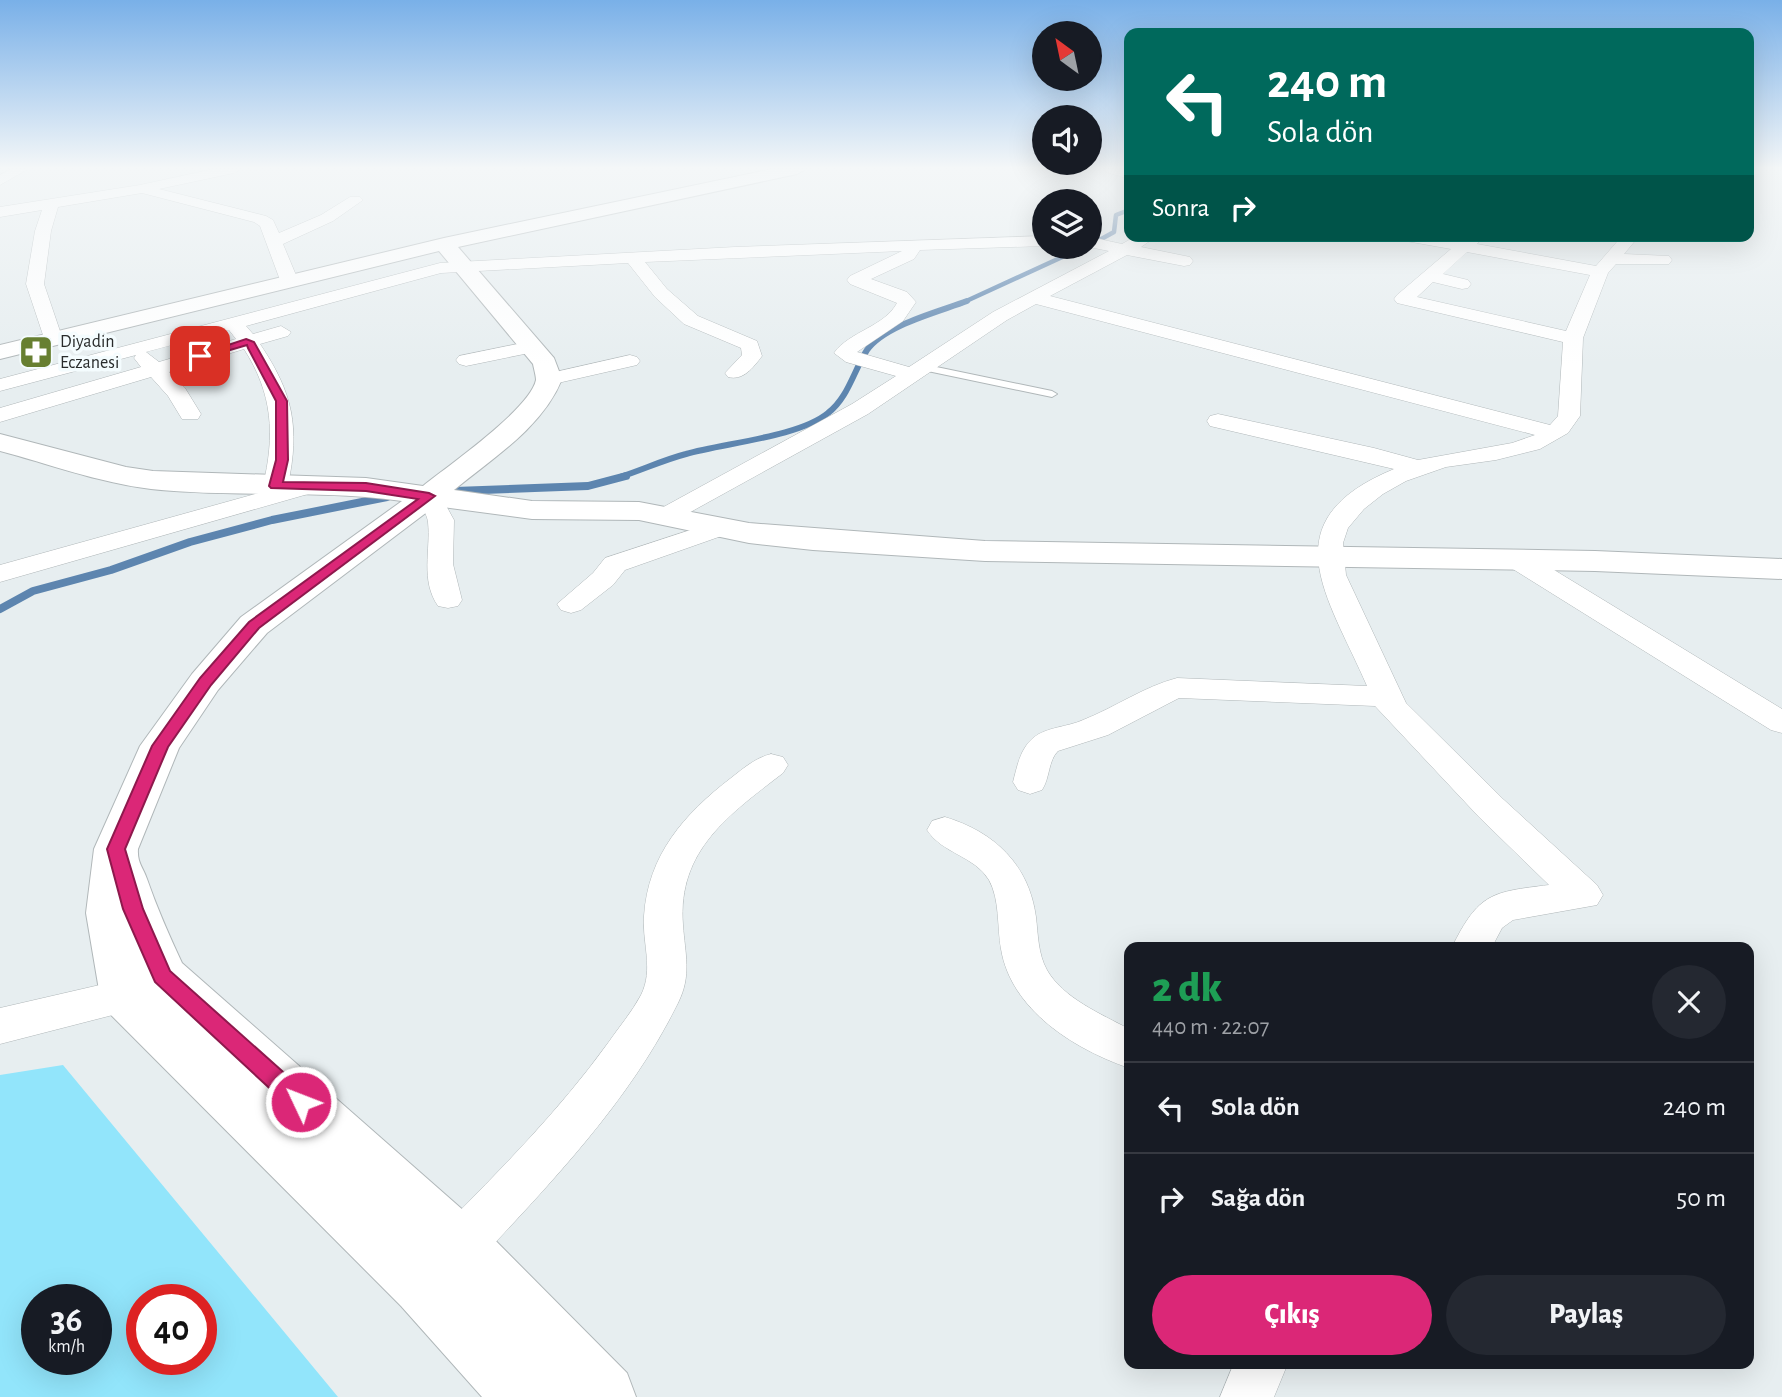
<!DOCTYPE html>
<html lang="tr">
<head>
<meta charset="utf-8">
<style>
	body { margin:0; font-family:"Alegreya Sans",sans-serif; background:#242831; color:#f1f3f6; height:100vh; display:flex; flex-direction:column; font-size:26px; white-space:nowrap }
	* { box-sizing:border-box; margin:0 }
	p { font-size:23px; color:#9ea1a6 }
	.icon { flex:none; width:38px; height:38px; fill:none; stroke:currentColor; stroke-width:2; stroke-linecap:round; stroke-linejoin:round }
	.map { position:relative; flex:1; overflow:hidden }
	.details { position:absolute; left:1124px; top:942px; width:630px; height:427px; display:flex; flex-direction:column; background:#171b24; border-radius:14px; box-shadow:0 7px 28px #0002 }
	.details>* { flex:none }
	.top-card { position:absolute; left:1124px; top:28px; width:630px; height:214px; border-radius:14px; box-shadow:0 7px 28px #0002; background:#00695c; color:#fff; overflow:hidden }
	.needle { width:46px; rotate:327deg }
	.controls { position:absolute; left:1032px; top:21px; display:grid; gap:14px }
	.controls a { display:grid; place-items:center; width:70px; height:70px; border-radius:50%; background:#171b24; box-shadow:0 7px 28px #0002; font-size:35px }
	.speed { position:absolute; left:21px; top:1284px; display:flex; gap:14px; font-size:35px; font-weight:700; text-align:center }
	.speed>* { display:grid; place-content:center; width:91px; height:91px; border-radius:50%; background:#171b24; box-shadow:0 7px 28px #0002; line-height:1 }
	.speed small { font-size:18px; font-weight:400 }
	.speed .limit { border:10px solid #d22; background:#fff; color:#111 }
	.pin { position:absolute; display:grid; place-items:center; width:60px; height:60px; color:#fff; margin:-30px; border-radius:14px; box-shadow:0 4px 10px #0006 }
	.me { position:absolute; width:77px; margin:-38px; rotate:313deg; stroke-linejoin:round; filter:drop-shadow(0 0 5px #0008) }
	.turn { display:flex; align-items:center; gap:24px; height:147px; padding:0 28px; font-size:32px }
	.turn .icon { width:91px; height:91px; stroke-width:2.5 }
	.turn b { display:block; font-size:49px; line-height:60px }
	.then { display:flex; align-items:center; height:66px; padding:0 28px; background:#0003; gap:14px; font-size:26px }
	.round { display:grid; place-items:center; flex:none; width:74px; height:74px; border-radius:37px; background:#242831 }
	.head { display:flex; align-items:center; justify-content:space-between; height:119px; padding:0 28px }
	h1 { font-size:42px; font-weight:800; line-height:52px; color:#1e9e55 }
	.primary-button { display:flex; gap:14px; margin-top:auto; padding:14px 28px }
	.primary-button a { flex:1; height:80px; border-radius:42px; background:#db2777; color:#fff; font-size:28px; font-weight:800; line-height:80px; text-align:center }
	.primary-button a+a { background:#242831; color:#f1f3f6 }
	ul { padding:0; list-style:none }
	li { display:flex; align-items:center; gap:21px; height:91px; padding:0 28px; border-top:2px solid #363941 }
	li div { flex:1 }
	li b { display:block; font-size:26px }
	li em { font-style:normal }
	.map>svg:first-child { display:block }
	.green { fill:#92e5fb; fill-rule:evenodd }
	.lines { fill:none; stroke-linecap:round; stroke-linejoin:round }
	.stream-far2 { stroke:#5d85af; stroke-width:4.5 }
	.stream-far1 { stroke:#5d85af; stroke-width:6 }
	.stream { stroke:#5d85af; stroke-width:8 }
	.lane-casing { stroke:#b0b7b9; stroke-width:2 }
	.street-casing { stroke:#b0b7b9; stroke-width:1 }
	.secondary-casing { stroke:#b0b7b9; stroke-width:2 }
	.lane { fill:#fff; fill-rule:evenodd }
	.street { fill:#fff; fill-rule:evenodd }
	.secondary { fill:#fff; fill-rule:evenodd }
	.route { fill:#db2777; stroke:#8e194d; stroke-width:2 }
	.labels { text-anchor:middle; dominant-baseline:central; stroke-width:7; stroke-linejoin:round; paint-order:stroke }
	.far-poi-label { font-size:18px; fill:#282b2b; stroke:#f4fcfe; text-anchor:start }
</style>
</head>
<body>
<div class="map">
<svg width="1782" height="1397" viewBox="0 0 1782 1397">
	<rect width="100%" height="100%" fill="#e7eef0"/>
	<path class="green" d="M 63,1065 L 338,1397 L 0,1397 L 0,1075 ZM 37,1300 L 96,1300 L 96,1360 L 37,1360 ZM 142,1300 L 201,1300 L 201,1360 L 142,1360 Z"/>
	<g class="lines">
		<path class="stream-far2" d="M 1094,243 L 1114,232 L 1116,215 L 1129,210
			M 962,303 L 1084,247"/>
		<path class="stream-far1" d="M 620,477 C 642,470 663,460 686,454 C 724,443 799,437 828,413 C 848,398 854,370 867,350 C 885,325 938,312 967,301"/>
		<path class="stream" d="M 455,491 L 588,486 L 626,476
			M 0,609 L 33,591 L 111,570 L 190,542 L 272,520 L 387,497"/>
		<g class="lane-casing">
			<path id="lane" d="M 922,364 L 1052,391 L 1057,394 L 1052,397 L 918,369 L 918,365 Z"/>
		</g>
		<g class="street-casing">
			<path id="street" d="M 11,169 L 28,169 L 0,185 L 0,175 Z
				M 214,169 L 241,169 L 234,173 L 159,189 L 266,216 L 273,220 L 279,233 L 321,215 L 350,197 L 360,197 L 363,200 L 333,221 L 283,244 L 298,280 L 289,285 L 280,280 L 260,226 L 254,222 L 142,193 L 58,207 L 51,231 L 44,284 L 63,340 L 60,344 L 46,344 L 26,284 L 35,231 L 42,210 L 0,217 L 0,207 L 140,185 Z
				M 1104,169 L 1129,170 L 1129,179 L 1106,172 Z
				M 1045,236 L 1045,246 L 920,250 L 914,259 L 871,279 L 907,292 L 916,302 L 903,321 L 857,352 L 909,367 L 993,312 L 1109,251 L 1089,247 L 1090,237 L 1122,244 L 1136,236 L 1157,236 L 1141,247 L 1190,257 L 1193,261 L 1190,265 L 1184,266 L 1127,255 L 1050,296 L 1550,425 L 1558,416 L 1563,342 L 1397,303 L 1394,299 L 1397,295 L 1451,249 L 1406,241 L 1398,236 L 1434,236 L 1461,241 L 1466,236 L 1479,236 L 1481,239 L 1477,244 L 1596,266 L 1622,236 L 1639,236 L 1624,254 L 1669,256 L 1672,260 L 1669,264 L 1616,264 L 1608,273 L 1583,338 L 1580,416 L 1568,433 L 1540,449 L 1496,460 L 1446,467 L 1406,481 L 1383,494 L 1364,509 L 1348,528 L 1343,543 L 1346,575 L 1406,703 L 1503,799 L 1597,885 L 1603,895 L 1597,905 L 1513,920 L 1502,928 L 1492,947 L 1452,947 C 1479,893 1491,892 1549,885 L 1479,817 L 1375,706 L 1179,698 L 1108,735 L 1058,751 C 1048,761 1050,778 1042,790 L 1030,794 L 1018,790 L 1013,782 C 1017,767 1020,749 1033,738 C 1046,727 1068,727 1083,720 C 1116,707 1143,687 1177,678 L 1367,686 C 1328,596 1268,521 1394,469 L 1210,426 L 1207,421 L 1210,416 L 1218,414 L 1374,448 L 1418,460 L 1512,443 L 1535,435 L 1036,304 L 1007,320 L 868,414 L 676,520 L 667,523 L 658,520 L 654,515 L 658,510 L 852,404 L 896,376 L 846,362 L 834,353 C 850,331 884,327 897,303 L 850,284 L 847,280 L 850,276 L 902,251 L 645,262 L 667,289 L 698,316 L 757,341 L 762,356 C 753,368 743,381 728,377 L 725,373 L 742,355 L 741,348 L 684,324 L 655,297 L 628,263 L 441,273 L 246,326 L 253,334 L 281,326 L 291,332 L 288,336 L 260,344 C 293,393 300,427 288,485 L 306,480 L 315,482 L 318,487 L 315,492 L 0,582 L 0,565 L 266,491 L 263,486 C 275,435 273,394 244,349 L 169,372 L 185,388 L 201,414 L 198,419 L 182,419 L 168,396 L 151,377 L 0,422 L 0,408 L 141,367 L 134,358 L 136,355 L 0,391 L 0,379 L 440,263 L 735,247 ZM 1467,252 L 1590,275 L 1566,331 L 1417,297 L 1433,282 L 1462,289 L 1468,288 L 1471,284 L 1468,280 L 1443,274 ZM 229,330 L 236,339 L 159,362 L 146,352 Z
				M 532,341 L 539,343 L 542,347 L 539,351 L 466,366 L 459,364 L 456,360 L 459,356 Z
				M 630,355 L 637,357 L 640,361 L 637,365 L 549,385 L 542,383 L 539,379 L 542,375 Z
				M 429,489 L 438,491 L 454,520 L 453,564 L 462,600 L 458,606 L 448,608 L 438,606 C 420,580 431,550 428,522 C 427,514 420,504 417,496 L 420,491 Z
				M 721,520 L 730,523 L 734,528 L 730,533 L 625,570 L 613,585 L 581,610 L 571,613 L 561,610 L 557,604 L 593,573 L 605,558 Z
				M 1518,552 L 1528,554 L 1782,709 L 1782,733 L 1771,730 L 1508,566 L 1505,560 L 1508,554 Z
				M 771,754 L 783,757 L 788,765 L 783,773 C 730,814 677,850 683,925 C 685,954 692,975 678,1003 C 630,1101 550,1184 476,1263 L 459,1270 L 442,1263 L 434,1246 L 442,1229 C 500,1170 559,1111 608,1043 C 619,1027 632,1012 641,995 C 654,969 642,943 644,916 C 648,855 684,814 731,778 C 744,768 755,758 771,754 Z
				M 945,817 C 995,832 1029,865 1036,917 C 1038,934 1038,954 1047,970 C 1063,998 1101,1014 1129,1029 L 1129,1068 C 1074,1049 1011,1010 1001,949 C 997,927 1000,900 989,880 C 975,856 941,853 927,830 L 932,821 Z
				M 143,970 L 157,975 L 163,987 L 157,999 L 140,1008 L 0,1044 L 0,1008 L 117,981 Z
				M 1234,1363 L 1288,1363 L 1274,1397 L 1220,1397 Z"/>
		</g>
		<g class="secondary-casing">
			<path id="secondary" d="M 772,169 L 806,169 L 797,174 L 458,247 L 554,358 L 562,379 C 543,427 493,458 454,490 L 532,501 L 639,502 L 749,523 L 985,541 L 1595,551 L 1782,559 L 1782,579 L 1595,571 L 985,561 L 813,550 L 749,543 L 639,520 L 532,519 L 435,506 L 267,633 L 218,690 L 179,748 L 138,849 C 137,863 143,867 147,879 C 157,908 169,935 182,963 L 480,1225 L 627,1373 L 636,1397 L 482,1397 L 401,1306 L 107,1011 L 100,996 L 86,913 L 94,849 L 140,746 L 192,674 L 241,617 L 402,501 C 319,489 234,498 151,489 C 100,483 49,464 0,451 L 0,434 L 126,467 L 153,471 L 366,478 L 423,486 C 448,466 530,409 536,380 C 536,376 534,369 533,364 L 439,251 L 0,359 L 0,345 L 444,238 Z"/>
		</g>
		<use href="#lane" class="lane"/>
		<use href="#street" class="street"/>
		<use href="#secondary" class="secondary"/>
	</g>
	<linearGradient id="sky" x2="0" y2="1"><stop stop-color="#79b0e8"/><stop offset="0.46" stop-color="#f4f7f8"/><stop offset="1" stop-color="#f4f7f8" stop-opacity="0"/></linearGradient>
	<rect width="1782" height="365" fill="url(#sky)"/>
	<path class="route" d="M 246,339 L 254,342 L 287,401 L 288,460 L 283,482 L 366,483 L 429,493 L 435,496 L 259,628 L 211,685 L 168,747 L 125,849 L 143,909 L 170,971 L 309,1095 L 312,1102 L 309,1110 L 301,1113 L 293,1110 L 155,982 L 123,909 L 107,849 L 152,746 L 200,678 L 249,622 L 418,499 L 366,491 L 271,488 L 269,486 L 276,460 L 276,401 L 248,348 L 247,345 L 200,359 L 195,356 Z"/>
	<defs>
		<g id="pharmacy-square" transform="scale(1.75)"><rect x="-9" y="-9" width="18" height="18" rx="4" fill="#677f31" stroke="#f4fcfe"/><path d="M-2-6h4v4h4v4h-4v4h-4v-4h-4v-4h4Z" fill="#fff"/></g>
	</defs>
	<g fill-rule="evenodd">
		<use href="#pharmacy-square" x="36" y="352"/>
	</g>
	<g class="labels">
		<g class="far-poi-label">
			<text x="60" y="342">Diyadin<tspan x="60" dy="21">Eczanesi</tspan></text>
		</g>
	</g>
</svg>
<div class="controls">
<a><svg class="needle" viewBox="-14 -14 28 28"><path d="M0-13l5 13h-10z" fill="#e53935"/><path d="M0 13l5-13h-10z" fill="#9ea1a6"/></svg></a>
<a><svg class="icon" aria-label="sound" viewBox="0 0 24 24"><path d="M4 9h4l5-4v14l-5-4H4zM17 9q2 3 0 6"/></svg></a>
<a><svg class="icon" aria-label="layers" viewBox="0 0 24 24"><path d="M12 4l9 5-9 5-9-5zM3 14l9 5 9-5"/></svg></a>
</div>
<div class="speed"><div>36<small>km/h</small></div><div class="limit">40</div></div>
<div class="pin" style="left:200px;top:356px;background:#d93025"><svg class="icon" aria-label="arrive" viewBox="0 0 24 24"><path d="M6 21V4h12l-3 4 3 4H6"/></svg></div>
<svg class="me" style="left:301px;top:1102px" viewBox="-20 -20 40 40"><circle r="17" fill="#db2777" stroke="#fff" stroke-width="3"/><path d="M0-11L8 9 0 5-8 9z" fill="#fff"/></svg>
<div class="top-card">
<div class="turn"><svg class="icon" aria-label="left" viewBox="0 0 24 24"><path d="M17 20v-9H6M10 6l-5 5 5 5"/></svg><div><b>240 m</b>Sola dön</div></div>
<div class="then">Sonra<svg class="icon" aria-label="right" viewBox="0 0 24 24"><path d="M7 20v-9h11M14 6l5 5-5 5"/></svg></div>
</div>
<section class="details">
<div class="head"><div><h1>2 dk</h1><p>440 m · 22:07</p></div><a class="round"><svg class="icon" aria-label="close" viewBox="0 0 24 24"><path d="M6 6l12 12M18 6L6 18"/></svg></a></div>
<ul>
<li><svg class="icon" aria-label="left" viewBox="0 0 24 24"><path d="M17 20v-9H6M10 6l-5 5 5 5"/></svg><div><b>Sola dön</b></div><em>240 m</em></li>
<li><svg class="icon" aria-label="right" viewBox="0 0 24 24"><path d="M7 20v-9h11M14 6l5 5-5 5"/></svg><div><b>Sağa dön</b></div><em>50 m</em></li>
</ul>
<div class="primary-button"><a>Çıkış</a><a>Paylaş</a></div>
</section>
</div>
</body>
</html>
